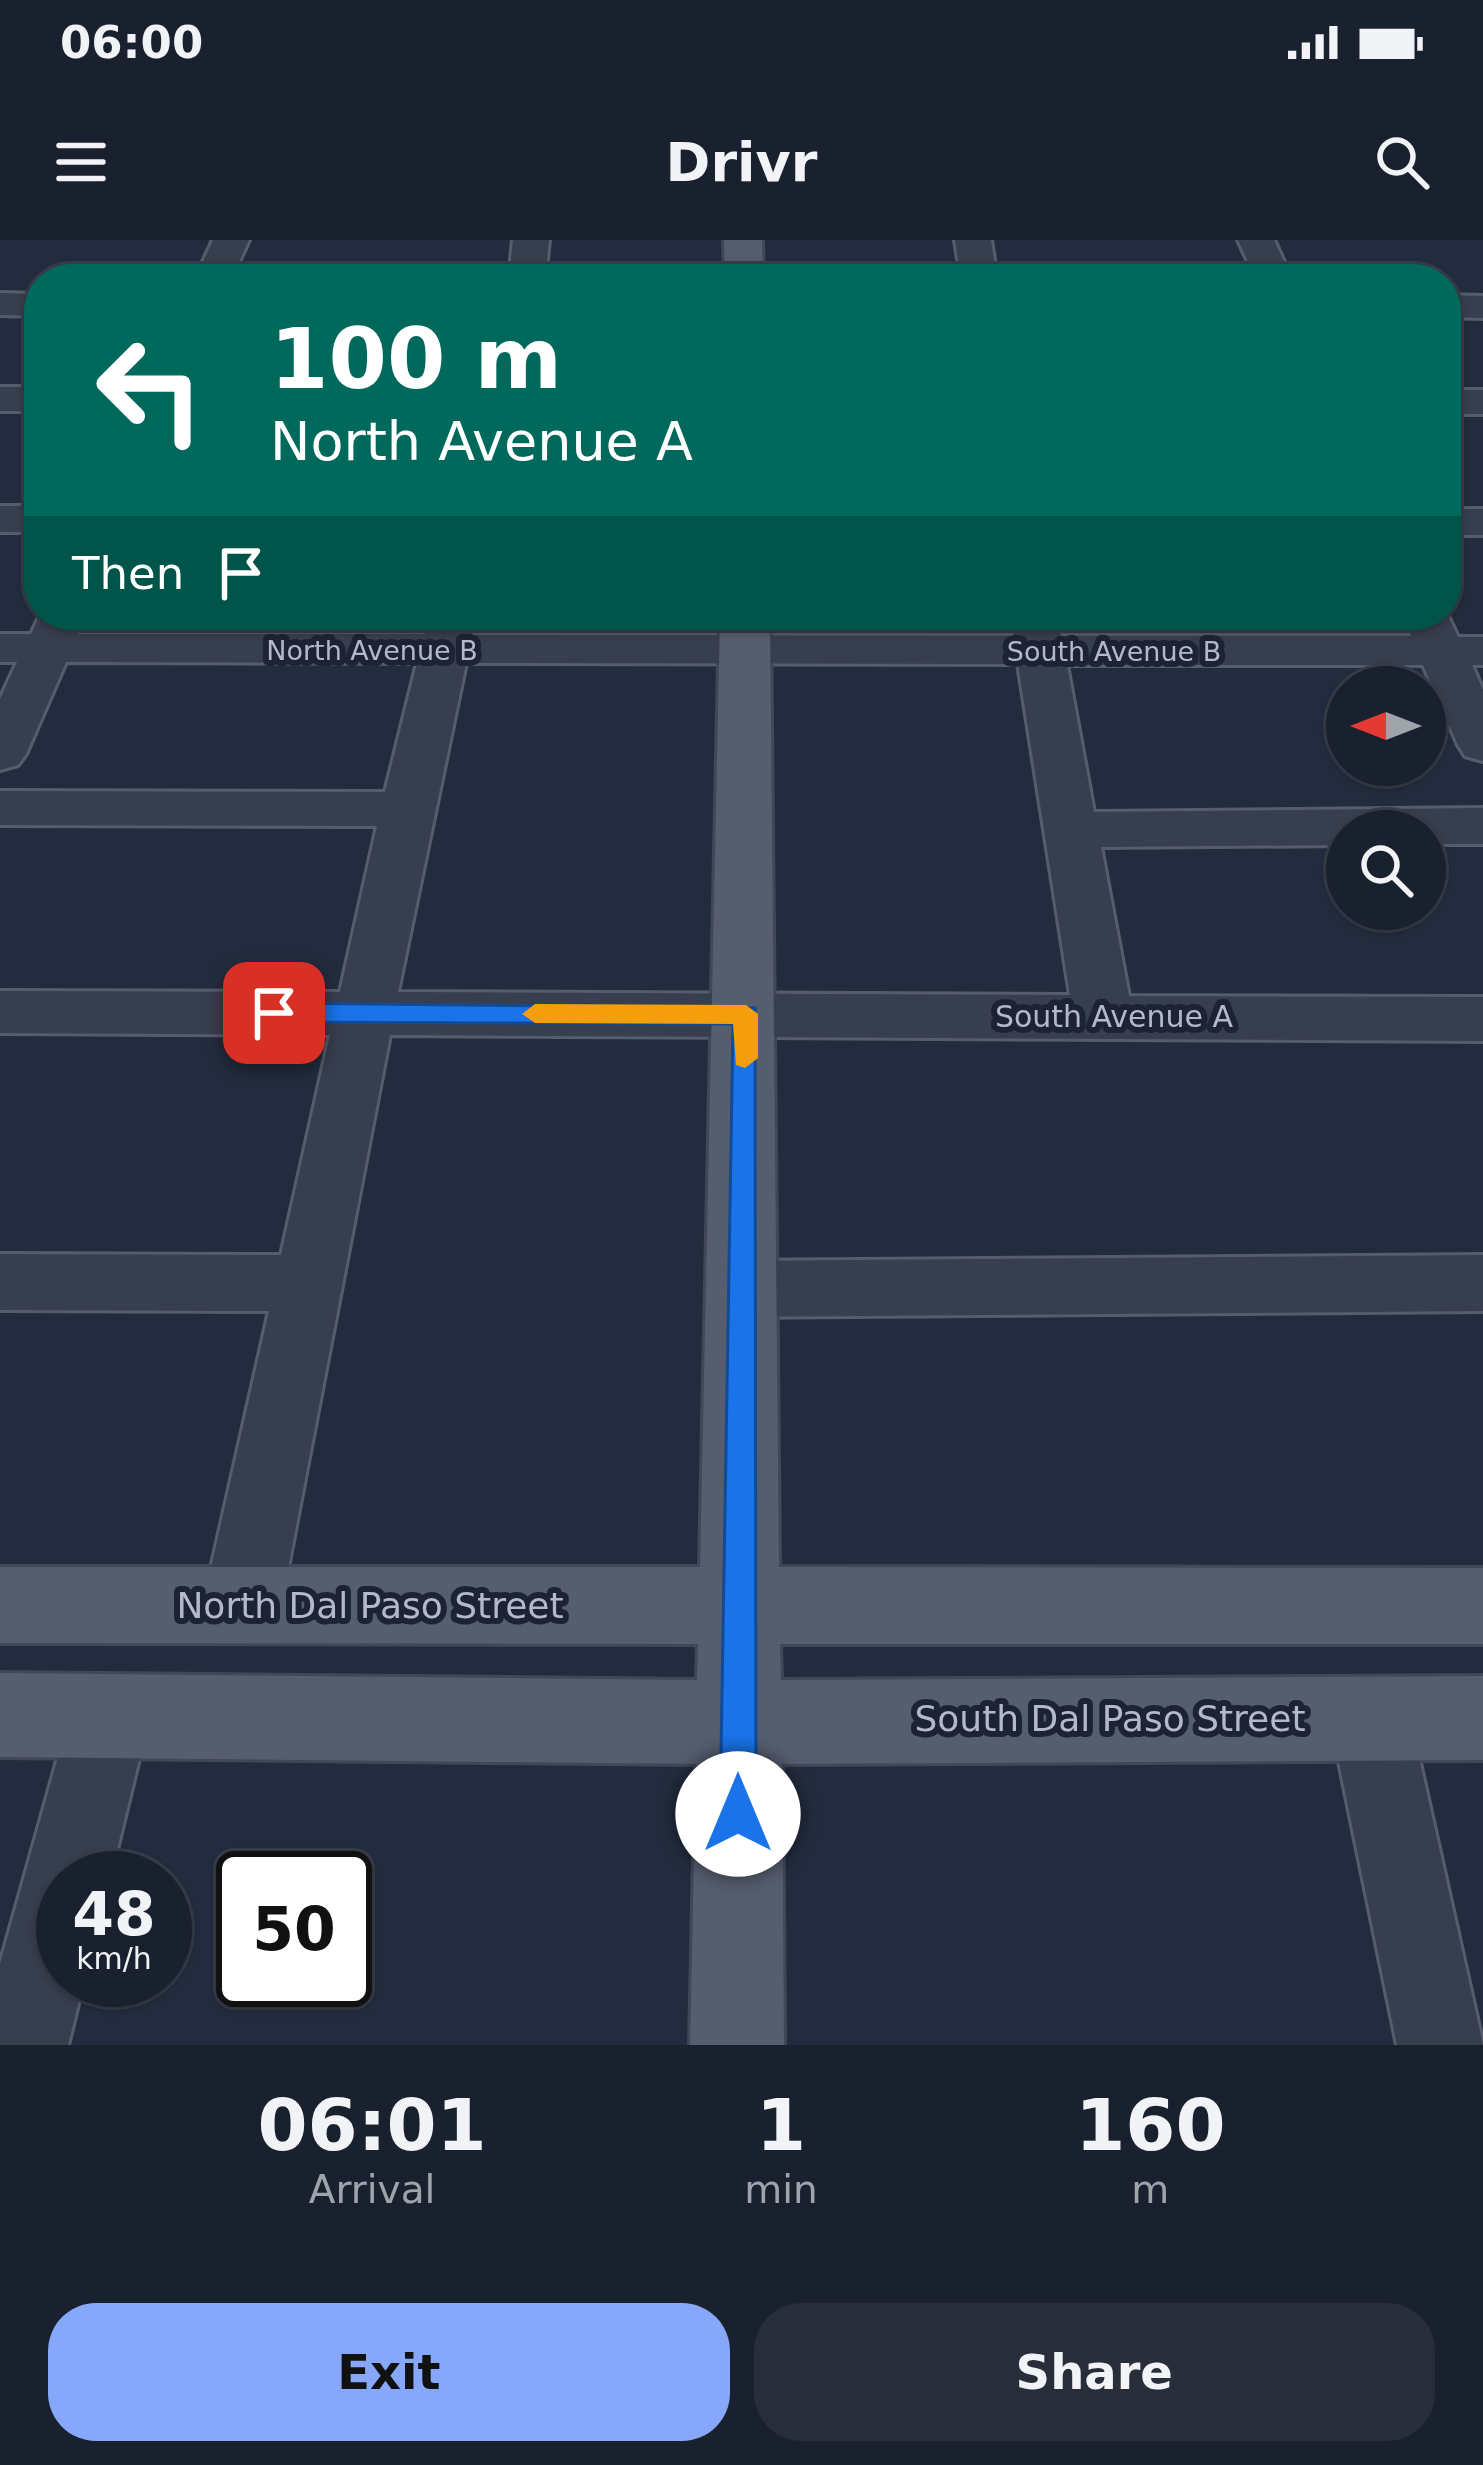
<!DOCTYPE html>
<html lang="en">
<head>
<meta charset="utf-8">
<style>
	body { margin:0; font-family:"DejaVu Sans",sans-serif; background:#272e3a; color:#f1f3f6; height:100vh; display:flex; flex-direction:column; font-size:45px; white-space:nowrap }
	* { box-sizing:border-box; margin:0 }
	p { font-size:39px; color:#9fa3aa }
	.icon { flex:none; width:66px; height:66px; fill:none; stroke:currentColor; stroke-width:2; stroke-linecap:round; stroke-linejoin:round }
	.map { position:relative; height:1805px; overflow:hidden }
	.panel { display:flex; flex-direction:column; background:#1a212e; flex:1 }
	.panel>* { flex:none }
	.banner { position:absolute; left:24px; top:24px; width:1437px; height:366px; border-radius:48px; box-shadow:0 3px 9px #0004,0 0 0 3px #383e4a; background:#00695c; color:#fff; overflow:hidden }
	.needle { width:78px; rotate:270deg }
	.buttons { position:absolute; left:1326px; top:426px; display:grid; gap:24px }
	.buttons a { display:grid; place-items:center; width:120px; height:120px; border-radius:50%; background:#1a212e; box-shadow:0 3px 9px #0004,0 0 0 3px #383e4a; font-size:60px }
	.speed { position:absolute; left:36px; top:1611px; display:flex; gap:24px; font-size:60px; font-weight:700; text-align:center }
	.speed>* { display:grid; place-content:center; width:156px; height:156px; border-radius:50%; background:#1a212e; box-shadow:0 3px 9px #0004,0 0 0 3px #383e4a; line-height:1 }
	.speed small { font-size:30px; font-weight:400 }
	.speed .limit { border:6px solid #111; border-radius:18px; background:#fff; color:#111 }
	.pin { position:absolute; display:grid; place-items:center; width:102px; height:102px; color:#fff; margin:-51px; border-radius:24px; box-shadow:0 6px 18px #0006 }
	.me { position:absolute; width:132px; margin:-66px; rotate:0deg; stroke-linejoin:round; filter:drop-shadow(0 0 9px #0008) }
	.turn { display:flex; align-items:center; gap:42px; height:252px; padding:0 48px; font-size:54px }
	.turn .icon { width:156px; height:156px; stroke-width:2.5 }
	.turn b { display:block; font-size:84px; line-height:102px }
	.then { display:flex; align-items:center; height:114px; padding:0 48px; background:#0003; gap:24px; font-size:45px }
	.eta { display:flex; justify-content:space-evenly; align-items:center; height:204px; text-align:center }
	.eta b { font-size:72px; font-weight:800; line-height:84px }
	.cta { display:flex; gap:24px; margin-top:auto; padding:24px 48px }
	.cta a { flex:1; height:138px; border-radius:48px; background:#87a8fa; color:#111; font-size:48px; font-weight:800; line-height:138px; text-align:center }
	.cta a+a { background:#272e3a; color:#f1f3f6 }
	.status { display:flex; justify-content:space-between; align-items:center; height:84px; padding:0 60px; background:#1a212e; direction:ltr }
	.status svg { height:33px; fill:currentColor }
	header { display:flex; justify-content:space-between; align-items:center; height:156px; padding:0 48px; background:#1a212e; font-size:54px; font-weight:800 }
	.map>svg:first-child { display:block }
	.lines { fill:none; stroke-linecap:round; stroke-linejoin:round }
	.minor-casing { stroke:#555c6c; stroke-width:6 }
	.major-casing { stroke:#404757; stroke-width:6 }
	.minor { fill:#373e4e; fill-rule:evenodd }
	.major { fill:#555d6e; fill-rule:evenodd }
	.route { fill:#1a73e8; stroke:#114b97; stroke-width:3 }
	.slow { fill:#f59e0b }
	.labels { text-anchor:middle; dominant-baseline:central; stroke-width:12; stroke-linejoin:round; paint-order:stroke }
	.far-street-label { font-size:27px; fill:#b3b9c9; stroke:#1c2333 }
	.street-label { font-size:30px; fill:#b3b9c9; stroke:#1c2333 }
	.near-street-label { font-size:36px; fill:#b3b9c9; stroke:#1c2333 }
</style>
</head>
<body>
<div class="status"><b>06:00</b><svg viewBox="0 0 49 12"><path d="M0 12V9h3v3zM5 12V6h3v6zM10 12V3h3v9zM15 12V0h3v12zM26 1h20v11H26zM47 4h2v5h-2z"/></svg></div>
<header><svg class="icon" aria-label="menu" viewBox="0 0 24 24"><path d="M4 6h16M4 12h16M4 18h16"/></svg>Drivr<svg class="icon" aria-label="search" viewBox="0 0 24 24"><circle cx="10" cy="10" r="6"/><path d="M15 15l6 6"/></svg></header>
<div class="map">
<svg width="1483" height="1805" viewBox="0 0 1483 1805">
	<rect width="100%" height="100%" fill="#232c3e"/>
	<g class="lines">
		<g class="minor-casing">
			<path id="minor" d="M 213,0 L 249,0 L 231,39 L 195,39 Z
				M 513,0 L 549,0 L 545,39 L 509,39 Z
				M 955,0 L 991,0 L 997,39 L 961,39 Z
				M 1238,0 L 1274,0 L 1292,39 L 1256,39 Z
				M 0,53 L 39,54 L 39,76 L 0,75 Z
				M 1446,55 L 1483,56 L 1483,78 L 1446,77 Z
				M 0,147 L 39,147 L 39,171 L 0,171 Z
				M 1446,150 L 1483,150 L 1483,174 L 1446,174 Z
				M 0,266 L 39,266 L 39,292 L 0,292 Z
				M 1446,269 L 1483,269 L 1483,295 L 1446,295 Z
				M 1446,372 L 1458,397 L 1483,397 L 1483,425 L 1472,425 L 1483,450 L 1483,521 L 1465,516 L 1458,505 L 1423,425 L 1067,425 L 1094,572 L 1483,568 L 1483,604 L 1425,604 L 1425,591 L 1347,591 L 1347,605 L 1101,607 L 1129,756 L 1483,757 L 1483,801 L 390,795 L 281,1364 L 269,1390 L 242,1401 L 215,1390 L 203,1364 L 269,1071 L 0,1070 L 0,1014 L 281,1015 L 330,795 L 0,793 L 0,751 L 340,752 L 377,586 L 0,585 L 0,551 L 385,552 L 417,423 L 66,422 L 26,514 L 18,525 L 0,530 L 0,459 L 17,422 L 0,422 L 0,394 L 31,394 L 40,375 L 84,375 L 78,394 L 425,394 L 430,375 L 476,375 L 472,395 L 1014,396 L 1011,375 L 1057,375 L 1061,396 L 1411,396 L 1404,375 ZM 466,423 L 1018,424 L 1070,755 L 398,752 Z
				M 1483,1015 L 1483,1071 L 743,1077 L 719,1069 L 709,1049 L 719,1029 L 743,1021 Z
				M 109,1438 L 137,1450 L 149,1478 L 110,1638 L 63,1638 L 63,1740 L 84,1740 L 68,1805 L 0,1805 L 0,1724 L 69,1478 L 81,1450 Z
				M 1370,1438 L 1398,1450 L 1410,1478 L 1483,1805 L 1397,1805 L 1330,1478 L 1342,1450 Z"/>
		</g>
		<g class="major-casing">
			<path id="major" d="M 724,0 L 762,0 L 763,39 L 725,39 Z
				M 720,375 L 770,375 L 779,1327 L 1483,1328 L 1483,1404 L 780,1404 L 781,1440 L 1483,1436 L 1483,1520 L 782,1524 L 784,1805 L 690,1805 L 696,1524 L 0,1517 L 0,1433 L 697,1440 L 698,1404 L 0,1403 L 0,1327 L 700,1327 Z"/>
		</g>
		<use href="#minor" class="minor"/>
		<use href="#major" class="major"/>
	</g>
	<path class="route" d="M 274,763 L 755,768 L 756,1574 L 750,1587 L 738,1592 L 725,1587 L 720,1574 L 733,784 L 274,782 L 261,773 Z"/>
	<path class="slow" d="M 535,764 L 746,765 L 758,774 L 758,818 L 745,828 L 736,825 L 733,784 L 535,783 L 522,774 Z"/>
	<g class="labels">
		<g class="far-street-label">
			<text x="372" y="410">North Avenue B</text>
			<text x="1114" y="411">South Avenue B</text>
		</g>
		<g class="street-label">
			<text x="1114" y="776">South Avenue A</text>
		</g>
		<g class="near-street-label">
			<text x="370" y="1365">North Dal Paso Street</text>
			<text x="1110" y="1478">South Dal Paso Street</text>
		</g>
	</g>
</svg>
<div class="buttons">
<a><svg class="needle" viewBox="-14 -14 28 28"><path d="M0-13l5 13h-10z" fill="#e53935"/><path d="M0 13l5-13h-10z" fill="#9fa3aa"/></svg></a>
<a><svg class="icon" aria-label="search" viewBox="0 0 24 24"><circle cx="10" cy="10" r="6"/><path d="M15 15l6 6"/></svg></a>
</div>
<div class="speed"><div>48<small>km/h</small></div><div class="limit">50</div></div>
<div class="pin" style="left:274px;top:773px;background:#d93025"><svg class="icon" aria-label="arrive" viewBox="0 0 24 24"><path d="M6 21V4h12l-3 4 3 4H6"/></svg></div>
<svg class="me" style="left:738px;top:1574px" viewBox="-20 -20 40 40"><circle r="19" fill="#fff"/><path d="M0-13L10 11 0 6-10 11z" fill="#1a73e8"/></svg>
<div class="banner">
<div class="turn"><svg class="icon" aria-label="left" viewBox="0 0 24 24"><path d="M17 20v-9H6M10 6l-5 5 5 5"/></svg><div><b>100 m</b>North Avenue A</div></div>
<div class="then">Then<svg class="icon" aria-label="arrive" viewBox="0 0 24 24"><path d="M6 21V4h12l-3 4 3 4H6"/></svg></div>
</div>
</div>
<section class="panel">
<div class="eta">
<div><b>06:01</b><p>Arrival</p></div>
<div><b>1</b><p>min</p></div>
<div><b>160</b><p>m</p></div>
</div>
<div class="cta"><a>Exit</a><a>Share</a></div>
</section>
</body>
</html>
